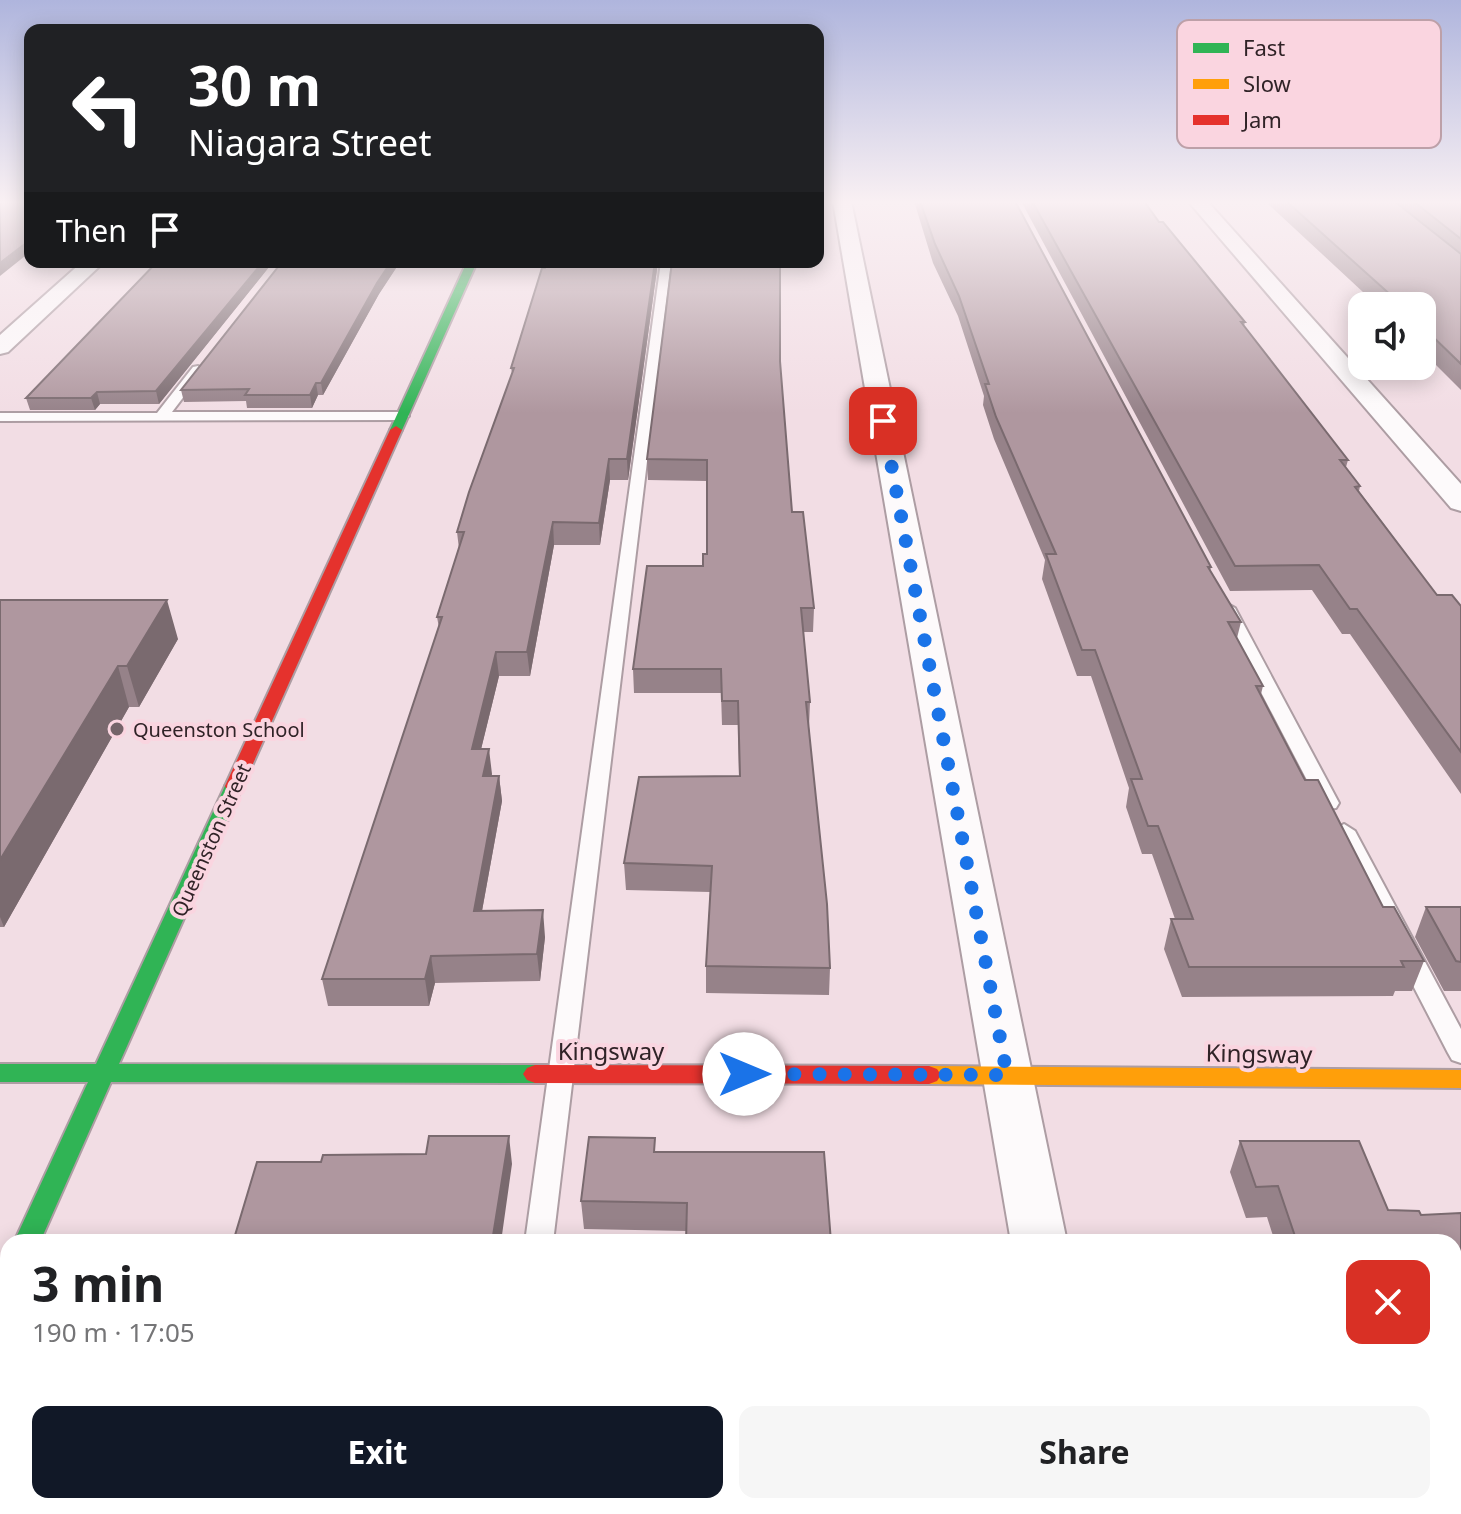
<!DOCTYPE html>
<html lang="en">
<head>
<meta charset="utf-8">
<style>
	body { margin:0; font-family:"Noto Sans",sans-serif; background:#f6f6f6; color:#202124; height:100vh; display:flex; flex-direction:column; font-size:30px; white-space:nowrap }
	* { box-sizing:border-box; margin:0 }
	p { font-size:26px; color:#757577 }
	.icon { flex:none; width:44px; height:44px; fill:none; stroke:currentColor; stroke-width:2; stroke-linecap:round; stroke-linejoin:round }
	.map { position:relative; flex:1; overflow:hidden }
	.side { position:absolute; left:0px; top:1234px; width:1462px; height:280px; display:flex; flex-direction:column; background:#fff; border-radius:24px 24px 0 0; box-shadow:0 4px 20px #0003 }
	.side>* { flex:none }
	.banner { position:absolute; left:24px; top:24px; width:800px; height:244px; border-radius:16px; box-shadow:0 4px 20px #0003; background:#202124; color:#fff; overflow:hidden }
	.controls { position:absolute; left:1348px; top:292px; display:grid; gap:16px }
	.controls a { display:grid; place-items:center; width:88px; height:88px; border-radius:16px; background:#fff; box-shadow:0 4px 20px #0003; font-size:40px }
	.pin { position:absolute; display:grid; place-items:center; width:68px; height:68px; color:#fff; margin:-34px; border-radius:16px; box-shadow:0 4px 12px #0006 }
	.me { position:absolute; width:88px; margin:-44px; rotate:90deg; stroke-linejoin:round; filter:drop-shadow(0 0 6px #0008) }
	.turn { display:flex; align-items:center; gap:28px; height:168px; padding:0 32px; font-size:36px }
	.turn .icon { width:104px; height:104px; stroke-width:2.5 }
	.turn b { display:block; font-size:56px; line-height:68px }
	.then { display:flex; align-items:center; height:76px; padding:0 32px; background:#0003; gap:16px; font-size:30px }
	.round { display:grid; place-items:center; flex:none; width:84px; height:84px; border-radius:16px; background:#f6f6f6 }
	.summary { display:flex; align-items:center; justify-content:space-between; height:136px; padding:0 32px }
	h1 { font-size:48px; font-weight:700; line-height:60px }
	.cta { display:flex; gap:16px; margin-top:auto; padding:16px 32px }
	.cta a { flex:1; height:92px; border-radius:16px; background:#111827; color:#fff; font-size:32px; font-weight:700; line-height:92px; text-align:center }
	.cta a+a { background:#f6f6f6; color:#202124 }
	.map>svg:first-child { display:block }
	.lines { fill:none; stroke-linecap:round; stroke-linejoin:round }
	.lane-casing { stroke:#ad9da3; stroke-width:4 }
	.street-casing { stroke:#ad9da3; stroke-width:4 }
	.fast-casing { stroke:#ad9da3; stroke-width:4 }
	.slow-casing { stroke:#ad9da3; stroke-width:4 }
	.jam-casing { stroke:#ad9da3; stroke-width:4 }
	.lane { fill:#fdfafb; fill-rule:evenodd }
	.street { fill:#fdfafb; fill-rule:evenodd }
	.fast { fill:#30b455; fill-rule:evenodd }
	.slow { fill:#ff9f0a; fill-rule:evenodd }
	.jam { fill:#e5322d; fill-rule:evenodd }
	.wall { fill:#968289 }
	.shaded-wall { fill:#7a6a6f }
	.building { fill:#af979f; stroke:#7a6a6f; stroke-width:2 }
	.route { stroke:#1a73e8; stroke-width:14; stroke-dasharray:0 25.2 }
	.poi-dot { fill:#746469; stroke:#fad5e0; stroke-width:3 }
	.labels { text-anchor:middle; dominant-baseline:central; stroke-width:8; stroke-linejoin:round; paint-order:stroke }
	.poi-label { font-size:20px; fill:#302327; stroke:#fad5e0; text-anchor:start }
	.street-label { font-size:20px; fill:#302327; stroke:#fad5e0 }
	.near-street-label { font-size:24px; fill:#302327; stroke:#fad5e0 }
	.key { fill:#fad5e0; stroke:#bda0a8; stroke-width:2 }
	.key-label { font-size:22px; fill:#302327 }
</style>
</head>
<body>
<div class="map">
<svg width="1461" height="1514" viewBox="0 0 1461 1514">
	<rect width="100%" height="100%" fill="#f2dde4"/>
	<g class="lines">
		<g class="lane-casing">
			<path id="lane" d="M 661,262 L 671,262 L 553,1242 L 525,1242 Z
				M 198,366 L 204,370 L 172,412 L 402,412 L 409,416 L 402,420 L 0,421 L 0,413 L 157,413 L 193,367 Z
				M 1226,603 L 1235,608 L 1339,803 L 1336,808 L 1329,809 L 1319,803 L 1217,608 Z
				M 1344,824 L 1355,831 L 1461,1029 L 1461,1063 L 1452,1060 L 1448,1053 L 1333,831 Z
				M 488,1506 L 522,1506 L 521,1514 L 487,1514 Z"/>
		</g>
		<g class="street-casing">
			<path id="street" d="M 833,201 L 851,201 L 1067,1242 L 1011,1242 Z
				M 1188,201 L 1207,201 L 1461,484 L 1461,511 L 1451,508 Z
				M 82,262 L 104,262 L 8,352 L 0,354 L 0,335 Z
				M 8,1259 L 8,1324 L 0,1327 L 0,1262 Z
				M 1058,1506 L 1122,1506 L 1123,1514 L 1059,1514 Z"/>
		</g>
		<g class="fast-casing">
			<path id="fast" d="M 467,262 L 477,262 L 402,430 L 392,433 L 390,430 Z
				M 234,780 L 243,786 L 119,1064 L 535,1065 L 543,1068 L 547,1074 L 543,1080 L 535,1083 L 111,1082 L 40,1242 L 14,1242 L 88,1082 L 0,1082 L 0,1064 L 96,1064 L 225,786 Z"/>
		</g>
		<g class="slow-casing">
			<path id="slow" d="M 929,1066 L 1461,1070 L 1461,1088 L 929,1084 L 921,1081 L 917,1075 L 921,1069 Z"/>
		</g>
		<g class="jam-casing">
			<path id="jam" d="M 396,426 L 402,430 L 243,786 L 234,792 L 227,790 L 225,786 L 390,430 Z
				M 535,1065 L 929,1066 L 937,1069 L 941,1075 L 937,1081 L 929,1084 L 535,1083 L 527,1080 L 523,1074 L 527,1068 Z"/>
		</g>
		<use href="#lane" class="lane"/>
		<use href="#street" class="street"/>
		<use href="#fast" class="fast"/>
		<use href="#slow" class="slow"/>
		<use href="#jam" class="jam"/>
	</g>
	<path class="wall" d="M 914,201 L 1015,201 L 1211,567 L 1210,571 L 1241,622 L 1237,638 L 1263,686 L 1261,694 L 1305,780 L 1383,907 L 1424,961 L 1412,991 L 1395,991 L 1393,996 L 1182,997 L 1164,949 L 1171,919 L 1175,919 L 1152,854 L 1142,854 L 1126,807 L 1129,788 L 1091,676 L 1077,676 L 1042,579 L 1045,560 L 994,439 L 983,405 L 984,396 L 958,316 L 933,263 Z
		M 1021,201 L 1144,201 L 1159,222 L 1245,322 L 1244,326 L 1348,460 L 1346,467 L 1360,486 L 1359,491 L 1437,595 L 1461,606 L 1461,794 L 1350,634 L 1342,634 L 1312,590 L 1230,591 Z
		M 1265,201 L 1461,201 L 1461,390 L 1422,351 L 1422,306 L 1378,306 Z
		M 273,262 L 159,404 L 100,404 L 95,410 L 30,410 L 26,398 Z
		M 282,262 L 400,262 L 379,294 L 323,395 L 318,395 L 312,408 L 247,408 L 246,401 L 184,402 L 181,390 Z
		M 658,262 L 628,480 L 610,480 L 600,545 L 554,545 L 530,676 L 499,676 L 481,749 L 492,776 L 499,776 L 502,801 L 482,911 L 545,937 L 540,981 L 435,983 L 429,1006 L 328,1006 L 322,979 L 439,628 L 437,617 L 459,549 L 457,532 L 512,373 L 511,368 Z
		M 780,361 L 792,512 L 814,608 L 813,632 L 803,632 L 810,702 L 809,727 L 830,968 L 829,995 L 706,993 L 706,966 L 710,892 L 626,890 L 624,863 L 739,776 L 738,725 L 722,725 L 721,693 L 634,693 L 633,669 L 703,566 L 707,554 L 707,481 L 648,480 L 647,459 Z
		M 0,600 L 178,639 L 139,707 L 129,707 L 4,927 L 0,927 Z
		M 1426,907 L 1461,907 L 1461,991 L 1444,991 L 1415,937 Z
		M 1240,1141 L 1388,1210 L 1421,1215 L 1461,1213 L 1461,1514 L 1369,1514 L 1366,1506 L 1454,1506 L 1454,1242 L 1275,1242 L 1267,1217 L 1246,1218 L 1230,1172 Z
		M 656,1152 L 831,1242 L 686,1231 L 584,1229 L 581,1201 Z"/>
	<path class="shaded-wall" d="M 30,240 L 30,252 L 0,276 L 0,263 Z
		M 263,262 L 273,262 L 159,404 L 156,391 Z
		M 391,262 L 400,262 L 379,294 L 323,395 L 321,383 L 377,283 Z
		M 655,262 L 658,262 L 628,480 L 627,459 Z
		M 316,383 L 318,395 L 312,408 L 310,395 Z
		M 97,392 L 100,404 L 95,410 L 91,398 Z
		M 609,459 L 610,480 L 600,545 L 599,523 Z
		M 553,522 L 554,545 L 530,676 L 527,652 Z
		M 167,600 L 178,639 L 139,707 L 127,666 Z
		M 496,652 L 499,676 L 475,774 L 472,749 Z
		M 118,666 L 129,707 L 4,927 L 0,917 L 0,860 Z
		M 489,749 L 492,774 L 486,801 L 483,776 Z
		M 499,776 L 502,801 L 477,938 L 474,911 Z
		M 543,910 L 545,937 L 540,981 L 537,954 Z
		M 431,956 L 435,983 L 429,1006 L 425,979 Z
		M 509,1136 L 512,1164 L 501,1242 L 492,1242 Z
		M 316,1506 L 330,1506 L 329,1514 L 314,1514 Z"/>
	<path class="building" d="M 0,201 L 30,201 L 30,240 L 0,263 Z
		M 920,201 L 1015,201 L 1211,567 L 1208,567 L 1241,622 L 1228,622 L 1263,686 L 1256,686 L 1305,780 L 1318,780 L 1383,907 L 1394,907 L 1424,961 L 1401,961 L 1404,967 L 1189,967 L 1171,919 L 1193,919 L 1158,826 L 1148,826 L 1131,779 L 1142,779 L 1095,650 L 1082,650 L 1046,554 L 1056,554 L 996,417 L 985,384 L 989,384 L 959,296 L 935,244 Z
		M 1032,201 L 1144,201 L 1159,222 L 1163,222 L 1245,322 L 1241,322 L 1348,460 L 1340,460 L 1360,486 L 1355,487 L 1437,595 L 1452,595 L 1461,606 L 1461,752 L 1357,609 L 1350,609 L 1319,565 L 1235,566 Z
		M 1286,201 L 1394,201 L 1461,254 L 1461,364 L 1428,332 L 1432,332 L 1422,323 L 1422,306 L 1403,306 Z
		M 1413,201 L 1461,201 L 1461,239 Z
		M 157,262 L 263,262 L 156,391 L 97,392 L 91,398 L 26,398 Z
		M 282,262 L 391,262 L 377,283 L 321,383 L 316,383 L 310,395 L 245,395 L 249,389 L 181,390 Z
		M 547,262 L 655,262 L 627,459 L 609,459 L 599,523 L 553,522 L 527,652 L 496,652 L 472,749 L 489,749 L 483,776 L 499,776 L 474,911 L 543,910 L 537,954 L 431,956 L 425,979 L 322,979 L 442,617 L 437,617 L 464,532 L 457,532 L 469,492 L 514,368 L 511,368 L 542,268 L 545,268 Z
		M 672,262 L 780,262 L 780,361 L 792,512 L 803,512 L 814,608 L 801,608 L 810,702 L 806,702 L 827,904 L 830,968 L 706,966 L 712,866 L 624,863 L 639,777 L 740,776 L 738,701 L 722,701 L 721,669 L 633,669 L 647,566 L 703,566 L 703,554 L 707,554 L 707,460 L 647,459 Z
		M 0,600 L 167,600 L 127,666 L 118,666 L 0,860 Z
		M 1426,907 L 1461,907 L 1461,962 L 1456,961 Z
		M 429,1136 L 509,1136 L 492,1242 L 233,1242 L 257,1162 L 321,1162 L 323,1155 L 426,1154 Z
		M 589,1137 L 655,1138 L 654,1152 L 824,1152 L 831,1242 L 686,1242 L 687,1203 L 581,1201 Z
		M 1240,1141 L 1359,1141 L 1388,1210 L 1419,1211 L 1421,1215 L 1461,1213 L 1461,1298 L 1457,1298 L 1461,1306 L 1461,1514 L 1394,1514 L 1391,1506 L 1454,1506 L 1454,1242 L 1297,1242 L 1278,1186 L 1256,1187 Z
		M 133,1506 L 316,1506 L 314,1514 L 131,1513 Z
		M 553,1506 L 885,1506 L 885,1514 L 552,1514 Z"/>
	<linearGradient id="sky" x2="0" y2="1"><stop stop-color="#afb5dd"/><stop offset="0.49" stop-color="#f9f0f3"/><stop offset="1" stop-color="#f9f0f3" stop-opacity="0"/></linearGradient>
	<rect width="1461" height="413" fill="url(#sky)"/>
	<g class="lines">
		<path class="route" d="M 744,1074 L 1007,1075 L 883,421"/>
	</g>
	<circle class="poi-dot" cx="117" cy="729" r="8"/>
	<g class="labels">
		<g class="poi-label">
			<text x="133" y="729">Queenston School</text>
		</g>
		<g class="street-label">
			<text transform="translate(211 840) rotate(-66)">Queenston Street</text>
		</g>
		<g class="near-street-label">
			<text x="611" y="1050">Kingsway</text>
			<text transform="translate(1259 1053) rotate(1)">Kingsway</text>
		</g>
	</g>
	<rect x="1177" y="20" width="264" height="128" rx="12" class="key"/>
	<rect x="1193" y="43" width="36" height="10" fill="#30b455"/>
	<rect x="1193" y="79" width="36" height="10" fill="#ff9f0a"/>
	<rect x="1193" y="115" width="36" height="10" fill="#e5322d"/>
	<g class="key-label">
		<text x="1243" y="56">Fast</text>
		<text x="1243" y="92">Slow</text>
		<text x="1243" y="128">Jam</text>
	</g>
</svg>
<div class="controls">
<a><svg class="icon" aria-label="sound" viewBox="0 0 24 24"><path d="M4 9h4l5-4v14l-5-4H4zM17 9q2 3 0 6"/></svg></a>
</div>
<div class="pin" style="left:883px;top:421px;background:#d93025"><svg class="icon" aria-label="arrive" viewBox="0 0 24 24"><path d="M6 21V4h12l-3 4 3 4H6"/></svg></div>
<svg class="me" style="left:744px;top:1074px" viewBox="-20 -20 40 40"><circle r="19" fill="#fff"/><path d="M0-13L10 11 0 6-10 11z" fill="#1a73e8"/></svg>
<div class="banner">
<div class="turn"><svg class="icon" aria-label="left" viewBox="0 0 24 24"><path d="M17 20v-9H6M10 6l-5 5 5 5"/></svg><div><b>30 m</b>Niagara Street</div></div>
<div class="then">Then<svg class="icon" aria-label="arrive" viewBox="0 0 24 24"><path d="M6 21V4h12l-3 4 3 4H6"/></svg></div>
</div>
<section class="side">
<div class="summary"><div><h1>3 min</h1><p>190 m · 17:05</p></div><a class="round" style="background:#d93025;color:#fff"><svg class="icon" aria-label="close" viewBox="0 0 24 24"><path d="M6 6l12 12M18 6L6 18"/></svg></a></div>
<div class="cta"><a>Exit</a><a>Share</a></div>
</section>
</div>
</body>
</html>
